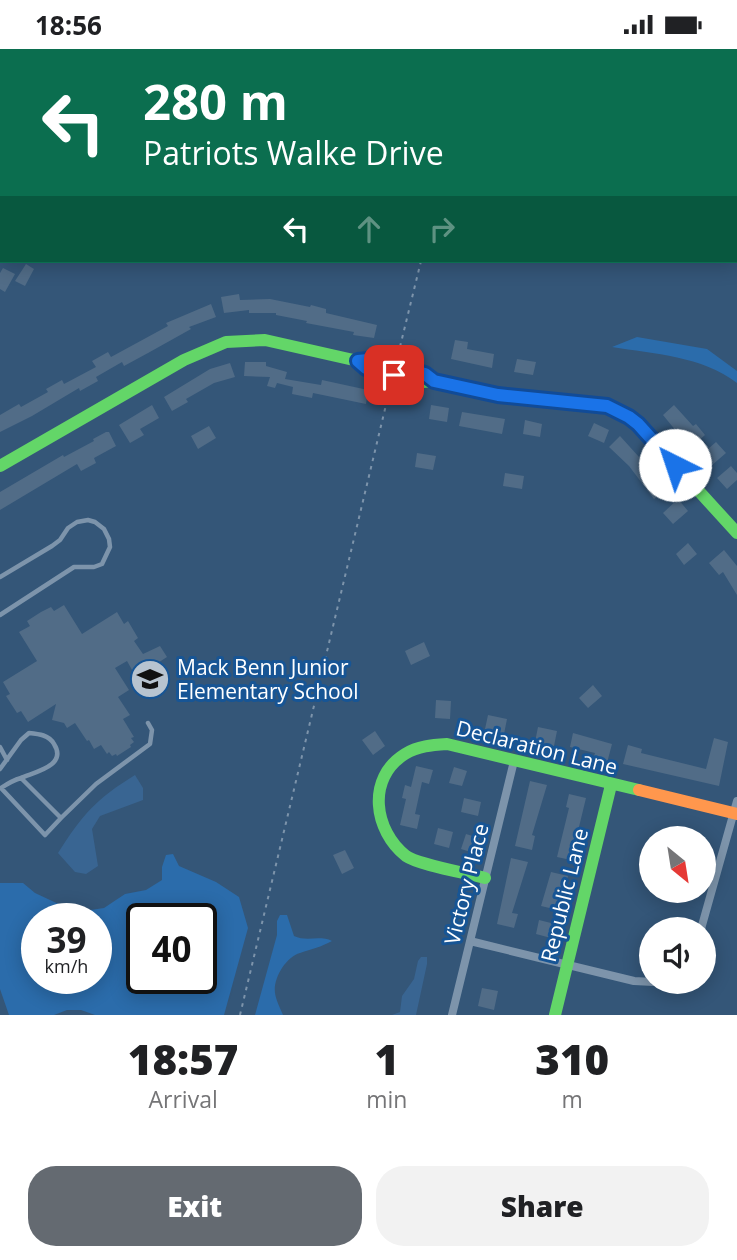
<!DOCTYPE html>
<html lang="en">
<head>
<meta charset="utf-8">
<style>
	body { margin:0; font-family:"Open Sans",sans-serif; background:#f2f2f2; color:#202124; height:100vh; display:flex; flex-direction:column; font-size:26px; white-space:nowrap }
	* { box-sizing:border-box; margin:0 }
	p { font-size:23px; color:#757577 }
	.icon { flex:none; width:38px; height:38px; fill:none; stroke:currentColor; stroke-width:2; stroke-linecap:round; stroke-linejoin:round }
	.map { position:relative; height:966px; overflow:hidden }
	.details { display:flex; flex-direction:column; background:#fff; flex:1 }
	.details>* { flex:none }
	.top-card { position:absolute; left:0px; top:0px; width:738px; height:214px; box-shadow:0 4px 18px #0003; background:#0b6e4f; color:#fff; overflow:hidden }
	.needle { width:46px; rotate:150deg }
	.fabs { position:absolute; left:639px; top:777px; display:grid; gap:14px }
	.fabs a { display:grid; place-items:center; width:77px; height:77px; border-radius:50%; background:#fff; box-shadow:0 4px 18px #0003; font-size:35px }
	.speed { position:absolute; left:21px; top:854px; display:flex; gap:14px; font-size:35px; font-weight:700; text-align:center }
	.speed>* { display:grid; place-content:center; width:91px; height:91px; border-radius:50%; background:#fff; box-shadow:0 4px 18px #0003; line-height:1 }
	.speed small { font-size:18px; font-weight:400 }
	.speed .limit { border:4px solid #111; border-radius:10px; background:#fff; color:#111 }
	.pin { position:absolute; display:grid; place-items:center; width:60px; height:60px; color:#fff; margin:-30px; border-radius:14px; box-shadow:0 4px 10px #0006 }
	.me { position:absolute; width:77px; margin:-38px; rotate:319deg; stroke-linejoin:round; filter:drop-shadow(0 0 5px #0008) }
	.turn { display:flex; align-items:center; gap:24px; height:147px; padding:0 28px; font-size:32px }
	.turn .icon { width:91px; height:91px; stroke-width:2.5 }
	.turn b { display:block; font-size:49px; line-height:60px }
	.lanes { display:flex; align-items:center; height:66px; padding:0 28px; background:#0003; justify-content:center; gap:35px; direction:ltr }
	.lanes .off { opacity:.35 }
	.eta { display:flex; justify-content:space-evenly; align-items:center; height:119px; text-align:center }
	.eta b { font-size:42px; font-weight:800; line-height:49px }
	.action { display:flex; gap:14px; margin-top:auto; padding:14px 28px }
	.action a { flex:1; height:80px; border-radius:28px; background:#646a71; color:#fff; font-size:28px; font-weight:800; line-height:80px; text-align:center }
	.action a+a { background:#f2f2f2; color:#202124 }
	.status { display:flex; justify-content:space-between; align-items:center; height:49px; padding:0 35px; background:#fff; direction:ltr }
	.status svg { height:19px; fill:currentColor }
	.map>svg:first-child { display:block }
	.green { fill:#2b6cab; fill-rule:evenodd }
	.water { fill:#396592 }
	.building { fill:#516c87 }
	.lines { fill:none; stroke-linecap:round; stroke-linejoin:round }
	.path { stroke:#7d94ab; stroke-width:2; stroke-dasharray:3.5 5; stroke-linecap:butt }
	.lane { stroke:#7d94ab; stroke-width:4.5 }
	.street { stroke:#7d94ab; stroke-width:8 }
	.fast { stroke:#63d668; stroke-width:12 }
	.slow { stroke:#ff974d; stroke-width:12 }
	.route-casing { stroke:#114b97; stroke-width:18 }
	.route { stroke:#1a73e8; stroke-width:12 }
	.labels { text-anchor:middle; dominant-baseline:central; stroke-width:6; stroke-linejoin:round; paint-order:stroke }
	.poi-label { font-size:21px; fill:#fff; stroke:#175595; text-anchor:start }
	.street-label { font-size:21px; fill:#fff; stroke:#175595 }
</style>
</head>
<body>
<div class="status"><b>18:56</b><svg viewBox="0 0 49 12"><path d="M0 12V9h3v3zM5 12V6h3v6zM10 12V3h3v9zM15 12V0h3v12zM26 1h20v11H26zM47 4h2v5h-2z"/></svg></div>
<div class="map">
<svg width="737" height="966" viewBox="0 0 737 966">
	<rect width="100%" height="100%" fill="#345678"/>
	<path class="green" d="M 637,288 L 707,300 L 737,322 L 737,334 C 702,307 654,305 612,298 Z
		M 173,805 L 179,817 L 216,833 L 239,848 L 248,879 L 224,966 L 95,966 L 81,961 L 67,961 L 54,966 L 9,966 L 0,940 L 0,834 L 23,834 L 35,844 L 65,858 L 84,862 L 104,859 L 125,845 L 146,841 L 162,831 L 162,818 L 166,806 ZM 37,870 L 96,870 L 96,929 L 37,929 ZM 142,870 L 201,870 L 201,929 L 142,929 Z
		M 280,866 L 287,866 L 294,887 C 306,893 320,886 332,892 C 321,898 312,900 300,904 C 286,908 273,929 275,944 C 276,951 280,959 283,966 L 255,966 L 277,886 L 277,872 Z"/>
	<path class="water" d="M 135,726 L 143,739 L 143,751 L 100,767 L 92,780 L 98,817 L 86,825 L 75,823 L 58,804 C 82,766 96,750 135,726 Z
		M 421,908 L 427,908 L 427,915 L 416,966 L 392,966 L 400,963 L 402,947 L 414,930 L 418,912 Z"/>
	<path class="building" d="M 26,215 L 34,220 L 25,237 L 15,232 Z
		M 3,219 L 15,225 L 5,243 L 0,240 L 0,224 Z
		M 239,245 L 240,251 L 270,250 L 310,258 L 311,256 L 326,260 L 326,264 L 377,276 L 374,289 L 353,286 L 354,283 L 306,274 L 307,272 L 276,266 L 276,264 L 249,264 L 249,261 L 224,264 L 221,248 Z
		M 211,255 L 216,268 L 189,278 L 191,280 L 148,304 L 124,317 L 122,313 L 96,328 L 98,332 L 80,342 L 79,339 L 32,367 L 0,383 L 0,366 L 19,355 L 21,358 L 48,343 L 46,340 L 62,331 L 64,335 L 96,318 L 92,312 L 108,303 L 111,308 L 168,277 L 166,274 Z
		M 455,291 L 468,293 L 467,300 L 494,305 L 492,319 L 451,310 Z
		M 517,310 L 536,313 L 533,326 L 514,323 Z
		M 245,313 L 266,313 L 266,317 L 287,323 L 285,330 L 321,336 L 322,331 L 368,341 L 366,355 L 313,344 L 312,349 L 292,345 L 293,338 L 277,334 L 275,339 L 267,337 L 270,328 L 244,327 Z
		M 230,314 L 235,328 L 214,334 L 186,350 L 188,353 L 172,362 L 164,348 L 210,320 Z
		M 152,356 L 159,369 L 140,380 L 144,386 L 130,394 L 119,376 Z
		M 431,356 L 449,359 L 447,373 L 429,370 Z
		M 674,356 L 693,377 L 696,375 L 705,386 L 690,399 L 663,366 Z
		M 462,363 L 505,370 L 502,385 L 459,377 Z
		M 525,371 L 542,375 L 540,388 L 523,385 Z
		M 594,374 L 609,381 L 604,394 L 588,387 Z
		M 209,377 L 216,389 L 198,400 L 191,387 Z
		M 106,383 L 109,383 L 116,397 L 94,409 L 96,414 L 81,422 L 77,415 L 0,461 L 0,443 L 63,406 L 64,408 L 94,392 L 93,390 Z
		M 620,387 L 668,440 L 654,450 L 629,417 L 609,398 Z
		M 716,393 L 726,404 L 711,417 L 701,406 Z
		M 417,404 L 436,407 L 433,421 L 415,418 Z
		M 731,417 L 737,424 L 737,431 L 727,440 L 717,429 Z
		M 505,424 L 524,427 L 522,440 L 503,437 Z
		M 678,450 L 688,462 L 673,475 L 663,464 Z
		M 688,494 L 697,505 L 684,516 L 676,505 Z
		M 724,501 L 737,517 L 737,546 L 723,523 L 719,526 L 709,514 Z
		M 64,556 L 82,585 L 117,563 L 124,575 L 128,572 L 138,589 L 134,592 L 143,605 L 160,597 L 167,608 L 136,628 L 127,612 L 115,619 L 129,641 L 118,648 L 130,666 L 123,670 L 134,688 L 131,689 L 134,693 L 130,696 L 131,698 L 117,707 L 116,705 L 112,707 L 109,703 L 107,705 L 101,696 L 94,700 L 89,691 L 87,692 L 75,674 L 67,679 L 64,674 L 52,671 L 56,655 L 28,673 L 21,662 L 17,664 L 6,647 L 10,645 L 3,633 L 37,612 L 19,583 L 30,577 L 27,572 L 41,563 L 51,558 L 54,562 Z
		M 424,593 L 430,607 L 411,616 L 405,602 Z
		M 593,636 L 602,647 L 588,659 L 579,649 Z
		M 436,651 L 451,652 L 450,670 L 435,669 Z
		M 488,666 L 507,670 L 504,685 L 485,680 Z
		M 538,678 L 557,682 L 554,697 L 535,693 Z
		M 375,682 L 385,697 L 373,706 L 362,691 Z
		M 573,684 L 612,695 L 607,714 L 593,710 L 595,704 L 570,698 Z
		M 714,689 L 728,693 L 719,737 L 623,715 L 628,696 L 642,700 L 641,704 L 706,720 Z
		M 416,717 L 433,721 L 429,735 L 422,733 L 415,765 L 420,766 L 417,780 L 400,776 L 406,750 L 402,749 L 405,736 L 411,738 Z
		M 454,718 L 467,722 L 462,737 L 449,734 Z
		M 530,732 L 547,736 L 532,786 L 535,787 L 532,801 L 515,797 Z
		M 569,745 L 586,749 L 571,811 L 557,808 L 569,759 L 566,758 Z
		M 464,749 L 481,753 L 478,767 L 461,763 Z
		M 438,779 L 453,783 L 449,799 L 434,795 Z
		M 466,785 L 479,789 L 474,804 L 461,800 Z
		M 345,801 L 354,819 L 342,825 L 333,806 Z
		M 511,809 L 528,813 L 512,864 L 518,865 L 514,879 L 497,875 Z
		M 551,823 L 568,827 L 558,861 L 541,857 Z
		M 539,871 L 555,875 L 551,889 L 536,885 Z
		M 482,939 L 498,942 L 494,961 L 478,957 Z"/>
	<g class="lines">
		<path class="path" d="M 472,2 L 472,0
			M 398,306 L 421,212
			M 240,966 L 391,335"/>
		<path class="lane" d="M 0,528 L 52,497 L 60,491 L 68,479 L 77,473 L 88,471 L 95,473 L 104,480 L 109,490 L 110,498 L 102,515 L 94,518 L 74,518 L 0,566
			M 0,698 L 7,711
			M 0,720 L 21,691 L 29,684 C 39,685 49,686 54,695 C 68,717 34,723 21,729 C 14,731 7,735 1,739
			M 1,739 L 45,786 L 61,769 L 21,729
			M 61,769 L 96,735 L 150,695 L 152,681 L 148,674"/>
		<path class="street" d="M 42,0 L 43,2
			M 187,2 L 194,0
			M 404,2 L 404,0
			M 0,50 L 2,49
			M 0,147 L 2,147
			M 701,880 L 737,752
			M 470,892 L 634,932 L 654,933
			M 452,966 L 514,712"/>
		<path class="fast" d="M 375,321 L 423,333 L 434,332 L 498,346 L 593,355 L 619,362 L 646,384 L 737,484
			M 0,417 L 184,311 L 226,293 L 265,291 L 358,312 L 397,317 L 418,324 L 434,332
			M 485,829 C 467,824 419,816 406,807 C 374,782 366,729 405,705 C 418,697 432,696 447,695 L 639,741
			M 555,966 L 611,736"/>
		<path class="slow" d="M 639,741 L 737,765"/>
	</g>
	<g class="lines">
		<g class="route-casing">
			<path id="route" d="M 394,326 L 366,319 L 358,312 L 368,311 L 425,325 L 434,332 L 498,346 L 607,357 L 629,368 L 638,375 L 675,416"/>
		</g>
		<use href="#route" class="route"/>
	</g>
	<defs>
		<g id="school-disc" transform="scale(2.0125)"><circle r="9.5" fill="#b8c4d0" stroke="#175595"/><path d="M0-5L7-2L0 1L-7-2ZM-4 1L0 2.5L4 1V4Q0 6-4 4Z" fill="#111"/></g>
	</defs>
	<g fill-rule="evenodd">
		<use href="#school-disc" x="150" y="630"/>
	</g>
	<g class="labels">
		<g class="poi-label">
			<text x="177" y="618">Mack Benn Junior<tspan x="177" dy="24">Elementary School</tspan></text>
		</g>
		<g class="street-label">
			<text transform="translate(537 698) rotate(14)">Declaration Lane</text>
			<text transform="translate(466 835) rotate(-76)">Victory Place</text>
			<text transform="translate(564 846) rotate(-76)">Republic Lane</text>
		</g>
	</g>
</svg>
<div class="fabs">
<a><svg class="needle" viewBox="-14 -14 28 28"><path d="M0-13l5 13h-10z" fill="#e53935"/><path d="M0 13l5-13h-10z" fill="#757577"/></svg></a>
<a><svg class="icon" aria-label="sound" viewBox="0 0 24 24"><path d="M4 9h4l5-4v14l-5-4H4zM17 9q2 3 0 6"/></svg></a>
</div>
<div class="speed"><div>39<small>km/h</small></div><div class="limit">40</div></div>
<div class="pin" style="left:394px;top:326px;background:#d93025"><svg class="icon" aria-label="arrive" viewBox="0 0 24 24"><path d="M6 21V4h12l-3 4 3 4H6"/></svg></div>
<svg class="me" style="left:675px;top:416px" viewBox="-20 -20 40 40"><circle r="19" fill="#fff"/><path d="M0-13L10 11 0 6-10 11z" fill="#1a73e8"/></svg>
<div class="top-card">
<div class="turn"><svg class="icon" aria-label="left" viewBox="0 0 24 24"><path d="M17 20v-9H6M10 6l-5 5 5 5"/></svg><div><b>280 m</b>Patriots Walke Drive</div></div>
<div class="lanes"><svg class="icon" aria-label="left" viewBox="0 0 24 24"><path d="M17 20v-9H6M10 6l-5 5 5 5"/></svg><svg class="icon off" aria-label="ahead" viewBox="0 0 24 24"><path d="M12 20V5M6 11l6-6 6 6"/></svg><svg class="icon off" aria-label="right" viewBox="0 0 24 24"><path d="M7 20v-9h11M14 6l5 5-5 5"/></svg></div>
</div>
</div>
<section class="details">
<div class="eta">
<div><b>18:57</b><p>Arrival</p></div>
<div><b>1</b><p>min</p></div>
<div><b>310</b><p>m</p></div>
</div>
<div class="action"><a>Exit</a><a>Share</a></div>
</section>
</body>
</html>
